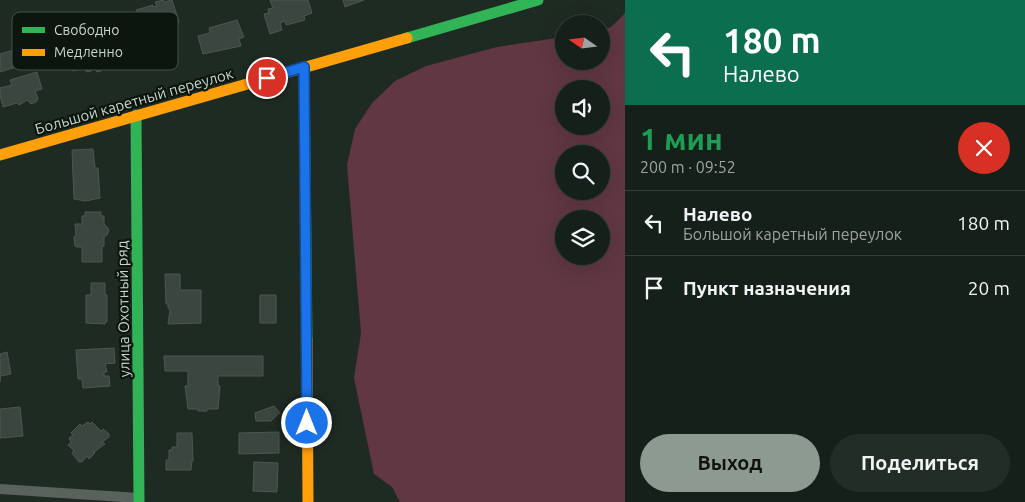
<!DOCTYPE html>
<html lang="ru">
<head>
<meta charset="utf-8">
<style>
	body { margin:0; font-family:Ubuntu,sans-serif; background:#232d27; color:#f1f3f6; height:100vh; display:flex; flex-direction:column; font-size:19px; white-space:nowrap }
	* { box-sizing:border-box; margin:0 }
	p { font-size:16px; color:#9ea3a2 }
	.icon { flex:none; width:28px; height:28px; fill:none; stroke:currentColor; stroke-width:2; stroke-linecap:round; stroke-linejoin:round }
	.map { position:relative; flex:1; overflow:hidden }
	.details { display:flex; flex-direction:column; background:#16201a; width:400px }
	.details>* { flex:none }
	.hud { background:#0b6e4f; color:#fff; overflow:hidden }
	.needle { width:32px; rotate:284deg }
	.controls { position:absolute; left:555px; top:15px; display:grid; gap:10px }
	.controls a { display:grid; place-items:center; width:55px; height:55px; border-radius:50%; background:#16201a; box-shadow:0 5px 20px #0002,0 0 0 1px #353e39; font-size:25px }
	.pin { position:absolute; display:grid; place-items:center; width:42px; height:42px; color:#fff; margin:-21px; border:2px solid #fff; border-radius:50%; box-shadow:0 1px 5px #0007 }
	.me { position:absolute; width:55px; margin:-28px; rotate:0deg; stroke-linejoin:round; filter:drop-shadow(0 0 4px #0008) }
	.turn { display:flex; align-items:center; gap:18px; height:105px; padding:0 15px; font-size:22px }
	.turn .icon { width:65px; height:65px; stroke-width:2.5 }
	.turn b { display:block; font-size:35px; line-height:42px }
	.round { display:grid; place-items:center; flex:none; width:52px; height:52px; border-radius:26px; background:#232d27 }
	.overview { display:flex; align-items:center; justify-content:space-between; height:85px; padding:0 15px }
	h1 { font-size:30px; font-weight:700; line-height:38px; color:#1e9e55 }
	.action { display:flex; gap:10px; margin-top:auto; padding:10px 15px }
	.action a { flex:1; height:58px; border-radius:30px; background:#8c9a91; color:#111; font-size:20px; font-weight:700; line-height:58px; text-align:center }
	.action a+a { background:#232d27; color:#f1f3f6 }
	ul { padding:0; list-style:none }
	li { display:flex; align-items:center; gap:15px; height:65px; padding:0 15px; border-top:1px solid #353e39 }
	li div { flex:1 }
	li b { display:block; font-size:19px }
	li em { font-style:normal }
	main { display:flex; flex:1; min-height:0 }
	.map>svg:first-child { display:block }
	.green { fill:#603743; fill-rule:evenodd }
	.building { fill:#3c4640; stroke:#4c5750 }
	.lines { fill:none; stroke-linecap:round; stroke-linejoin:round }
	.street { stroke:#59625c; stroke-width:10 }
	.fast { stroke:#30b455; stroke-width:11 }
	.slow { stroke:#ff9f0a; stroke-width:11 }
	.route-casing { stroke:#114b97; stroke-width:12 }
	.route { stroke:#1a73e8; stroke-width:9 }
	.labels { text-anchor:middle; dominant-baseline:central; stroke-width:4.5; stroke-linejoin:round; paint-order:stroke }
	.street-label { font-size:15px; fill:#c8d6cc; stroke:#0c160f }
	.key { fill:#0c160f; stroke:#445048; stroke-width:1 }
	.key-label { font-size:14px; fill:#c8d6cc }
</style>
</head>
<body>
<main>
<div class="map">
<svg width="625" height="502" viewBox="0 0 625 502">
	<rect width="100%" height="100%" fill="#1e2b23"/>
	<path class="green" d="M 625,13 L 625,502 L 400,502 L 392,487 L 374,474 L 354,378 L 361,333 L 347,165 L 355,129 L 372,103 L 395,81 L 426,66 L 497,47 L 564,37 L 564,61 L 601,61 L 601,31 L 611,27 ZM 564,89 L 601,89 L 601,126 L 564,126 ZM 564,154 L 601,154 L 601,191 L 564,191 ZM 564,219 L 601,219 L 601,256 L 564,256 Z"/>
	<path class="building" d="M 163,0 L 164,2 L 172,0 L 179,22 L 171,24 L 171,26 L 158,30 L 157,28 L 152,29 L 157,45 L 136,50 L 133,38 L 143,35 L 136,10 L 153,5 L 153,7 L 157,6 L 155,2 Z
		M 270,0 L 308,0 L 312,13 L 304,16 L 305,20 L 286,25 L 285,21 L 280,23 L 282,30 L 270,34 L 264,14 L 269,13 L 268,9 L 273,8 Z
		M 343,0 L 364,0 L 345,7 Z
		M 237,20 L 244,37 L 239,39 L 241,46 L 203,54 L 198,36 L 210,33 L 209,28 Z
		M 91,38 L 97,42 L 104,40 L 111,63 L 109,66 L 105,67 L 102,66 L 101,71 L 97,72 L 94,68 L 91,71 L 87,72 L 84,68 L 73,71 L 68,55 L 79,52 L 76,42 Z
		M 21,48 L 26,64 L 0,72 L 0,54 Z
		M 37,72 L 42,89 L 35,91 L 38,99 L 36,102 L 31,104 L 27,100 L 19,105 L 17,103 L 3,107 L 0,95 L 0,88 L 12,85 L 10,80 Z
		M 93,149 L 95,168 L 98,168 L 100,198 L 86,201 L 74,199 L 72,150 Z
		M 85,212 L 101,212 L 101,216 L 104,216 L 104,224 L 107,227 L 109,230 L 107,235 L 104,237 L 104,246 L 102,246 L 102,262 L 82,262 L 82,247 L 77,247 L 75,246 L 74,237 L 76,235 L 75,224 L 82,224 L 82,216 L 85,216 Z
		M 165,274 L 180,274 L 180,290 L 201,290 L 201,323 L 168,324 L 170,310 L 168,308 L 168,304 L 166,304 Z
		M 91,283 L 105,283 L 105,295 L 107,295 L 107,322 L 105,322 L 105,324 L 86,323 L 86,295 L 91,295 Z
		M 260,295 L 276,295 L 276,323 L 260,323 Z
		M 114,348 L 115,363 L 105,364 L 107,372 L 104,372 L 104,376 L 109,376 L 110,386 L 83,388 L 82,379 L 78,379 L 76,350 Z
		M 7,352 L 11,374 L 0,376 L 0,382 L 0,354 Z
		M 164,356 L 263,356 L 263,376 L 218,376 L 218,386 L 220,386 L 218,409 L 207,409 L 207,411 L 198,411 L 198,409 L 188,409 L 185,386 L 188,386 L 188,371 L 165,371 Z
		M 274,406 L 280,413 L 278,414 L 271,421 L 256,421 L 255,413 Z
		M 20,407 L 23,436 L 0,438 L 0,409 Z
		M 88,422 L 90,424 L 92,422 L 101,431 L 103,429 L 109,434 L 109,437 L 102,442 L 105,444 L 94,452 L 95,453 L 89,459 L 87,456 L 82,462 L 79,462 L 72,453 L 74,451 L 68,445 L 71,442 L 69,438 L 73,435 L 71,433 L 80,424 L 82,426 Z
		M 279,432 L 279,453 L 239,454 L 239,433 Z
		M 177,433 L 192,433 L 193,461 L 192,461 L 191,470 L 166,470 L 166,460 L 169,460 L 169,450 L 172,450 L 172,447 L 177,447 Z
		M 254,462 L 278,463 L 277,492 L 253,491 Z"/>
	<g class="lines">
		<path class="street" d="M 0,489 L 139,498"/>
		<path class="fast" d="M 407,38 L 538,0
			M 304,67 L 307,340
			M 136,115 L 139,502"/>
		<path class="slow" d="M 0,155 L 407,38
			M 307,340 L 308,502"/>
	</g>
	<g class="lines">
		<g class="route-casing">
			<path id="route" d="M 267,78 L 304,67 L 307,423"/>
		</g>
		<use href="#route" class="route"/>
	</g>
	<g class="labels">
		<g class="street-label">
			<text transform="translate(134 101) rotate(-16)">Большой каретный переулок</text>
			<text transform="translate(123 309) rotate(-91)">улица Охотный ряд</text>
		</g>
	</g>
	<rect x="12" y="12" width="166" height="58" rx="8" class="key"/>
	<rect x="22" y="27" width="23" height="6" fill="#30b455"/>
	<rect x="22" y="49" width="23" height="7" fill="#ff9f0a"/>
	<g class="key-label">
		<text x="54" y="35">Свободно</text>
		<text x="54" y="57">Медленно</text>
	</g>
</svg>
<div class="controls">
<a><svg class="needle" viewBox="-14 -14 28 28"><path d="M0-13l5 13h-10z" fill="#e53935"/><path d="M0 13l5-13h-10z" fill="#9ea3a2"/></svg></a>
<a><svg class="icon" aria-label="sound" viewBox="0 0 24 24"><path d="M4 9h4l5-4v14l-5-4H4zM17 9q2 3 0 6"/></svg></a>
<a><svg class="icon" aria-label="search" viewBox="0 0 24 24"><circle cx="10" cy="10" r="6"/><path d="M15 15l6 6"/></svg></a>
<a><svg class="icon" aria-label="layers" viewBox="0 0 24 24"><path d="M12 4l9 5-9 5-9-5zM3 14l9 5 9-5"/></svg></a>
</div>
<div class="pin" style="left:267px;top:78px;background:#d93025"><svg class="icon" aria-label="arrive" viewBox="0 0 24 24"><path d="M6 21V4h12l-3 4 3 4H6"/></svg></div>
<svg class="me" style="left:307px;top:423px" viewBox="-20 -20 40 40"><circle r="17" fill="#1a73e8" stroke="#fff" stroke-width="3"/><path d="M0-11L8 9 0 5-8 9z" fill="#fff"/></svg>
</div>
<section class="details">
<div class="hud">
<div class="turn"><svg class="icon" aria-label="left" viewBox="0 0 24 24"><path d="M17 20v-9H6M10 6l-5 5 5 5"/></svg><div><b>180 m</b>Налево</div></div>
</div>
<div class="overview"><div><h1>1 мин</h1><p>200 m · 09:52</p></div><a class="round" style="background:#d93025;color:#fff"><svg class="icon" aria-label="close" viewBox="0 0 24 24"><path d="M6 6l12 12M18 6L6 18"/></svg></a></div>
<ul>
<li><svg class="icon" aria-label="left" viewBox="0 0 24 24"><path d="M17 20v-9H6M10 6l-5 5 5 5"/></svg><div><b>Налево</b><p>Большой каретный переулок</p></div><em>180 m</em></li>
<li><svg class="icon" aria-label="arrive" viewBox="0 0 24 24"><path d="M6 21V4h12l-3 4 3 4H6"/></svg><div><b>Пункт назначения</b></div><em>20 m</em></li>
</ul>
<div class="action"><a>Выход</a><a>Поделиться</a></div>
</section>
</main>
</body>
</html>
